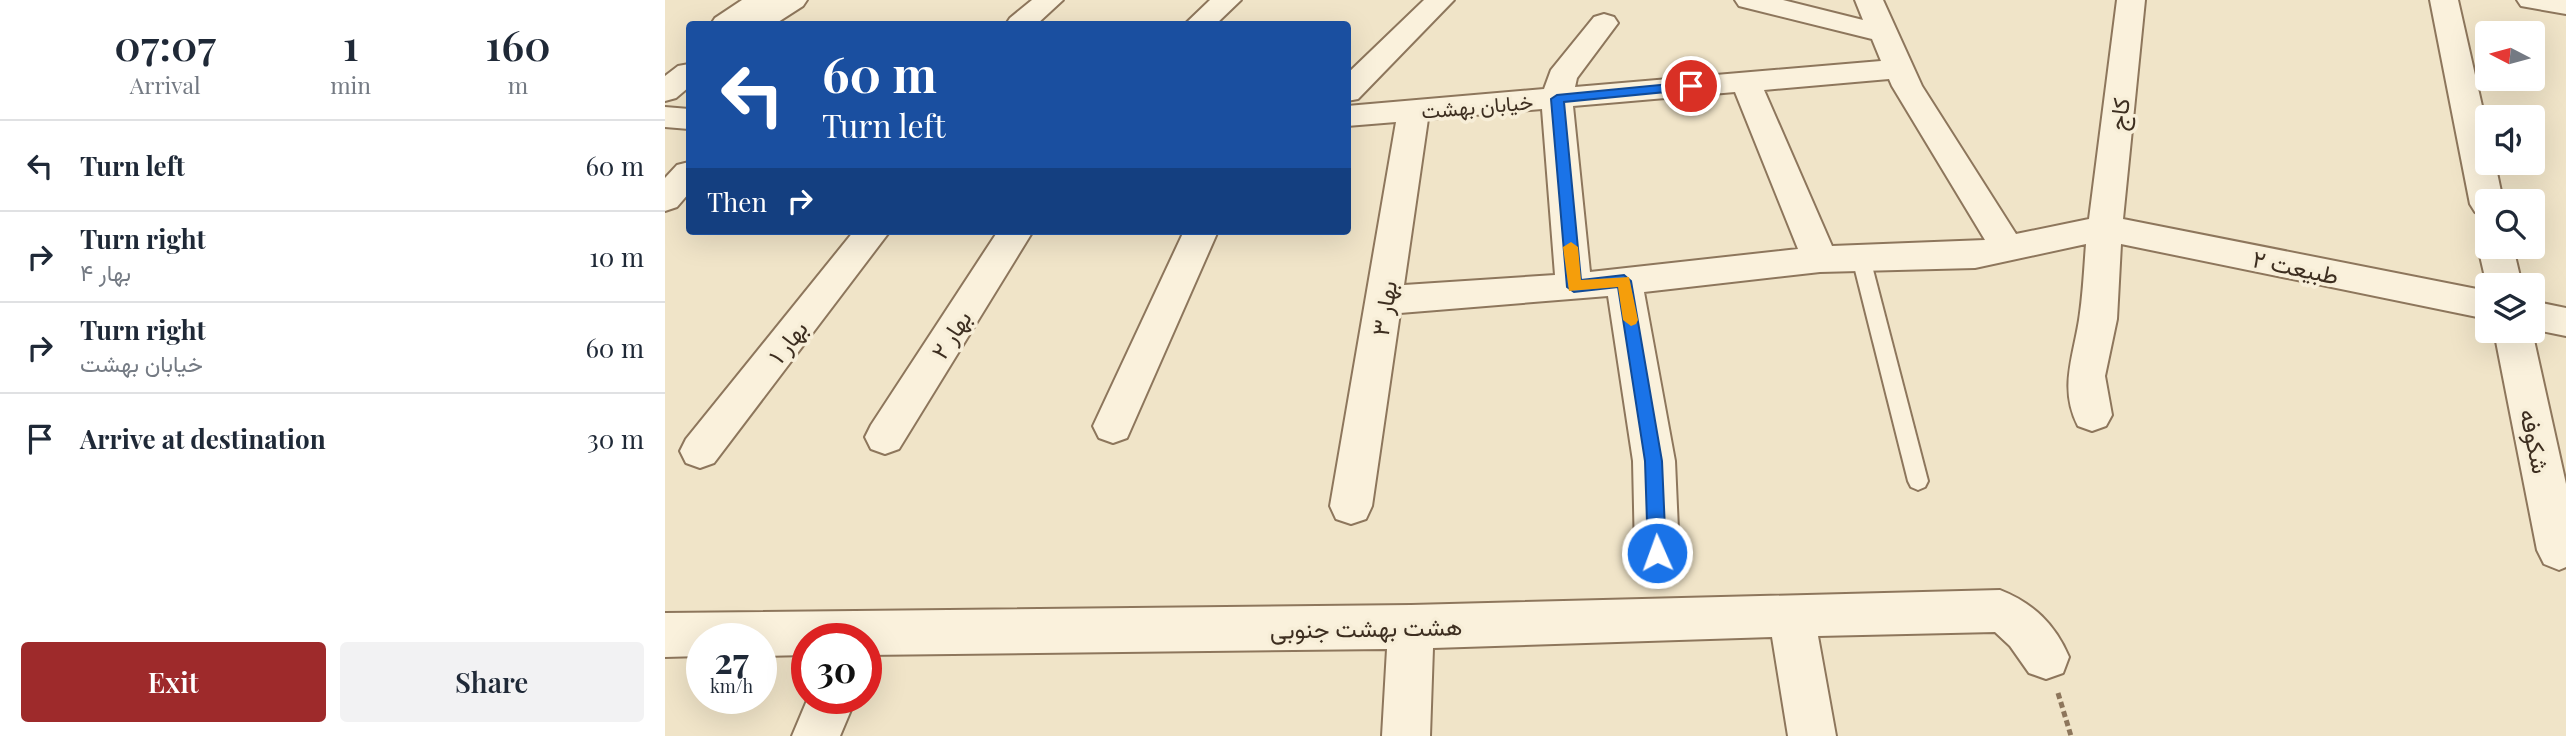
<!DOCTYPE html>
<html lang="en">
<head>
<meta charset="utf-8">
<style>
	body { margin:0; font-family:"Playfair Display",Vazirmatn,serif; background:#f2f2f3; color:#1f2937; height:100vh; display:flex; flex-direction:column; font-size:26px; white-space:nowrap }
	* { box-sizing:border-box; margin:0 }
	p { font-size:23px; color:#747a83 }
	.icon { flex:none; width:38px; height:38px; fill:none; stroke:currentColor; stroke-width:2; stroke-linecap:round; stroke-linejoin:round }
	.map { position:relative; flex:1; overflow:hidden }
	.drawer { display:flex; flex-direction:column; background:#fff; width:665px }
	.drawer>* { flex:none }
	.hud { position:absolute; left:21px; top:21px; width:665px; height:214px; border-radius:7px; box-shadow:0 7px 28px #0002; background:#1a4fa0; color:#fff; overflow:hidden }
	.needle { width:46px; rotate:276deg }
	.fabs { position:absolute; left:1810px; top:21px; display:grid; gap:14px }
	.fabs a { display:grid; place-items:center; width:70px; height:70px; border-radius:7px; background:#fff; box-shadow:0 7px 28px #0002; font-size:35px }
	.speed { position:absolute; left:21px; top:623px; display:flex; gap:14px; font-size:35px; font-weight:700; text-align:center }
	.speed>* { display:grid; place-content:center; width:91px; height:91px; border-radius:50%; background:#fff; box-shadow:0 7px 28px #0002; line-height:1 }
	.speed small { font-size:18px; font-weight:400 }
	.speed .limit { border:10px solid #d22; background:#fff; color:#111 }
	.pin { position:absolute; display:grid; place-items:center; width:60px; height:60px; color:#fff; margin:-30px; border:4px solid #fff; border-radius:50%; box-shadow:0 2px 7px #0007 }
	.me { position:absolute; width:77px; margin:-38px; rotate:358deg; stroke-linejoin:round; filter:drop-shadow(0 0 5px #0008) }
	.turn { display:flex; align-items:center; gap:24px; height:147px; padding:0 21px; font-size:32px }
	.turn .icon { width:91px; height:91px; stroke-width:2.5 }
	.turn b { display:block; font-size:49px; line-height:60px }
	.then { display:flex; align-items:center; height:66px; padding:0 21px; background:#0003; gap:14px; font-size:26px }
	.eta { display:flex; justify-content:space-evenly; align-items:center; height:119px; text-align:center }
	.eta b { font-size:42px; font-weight:600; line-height:49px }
	.primary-button { display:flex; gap:14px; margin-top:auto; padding:14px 21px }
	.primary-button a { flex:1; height:80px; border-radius:7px; background:#9e2a2b; color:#fff; font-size:28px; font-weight:600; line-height:80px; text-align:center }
	.primary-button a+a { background:#f2f2f3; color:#1f2937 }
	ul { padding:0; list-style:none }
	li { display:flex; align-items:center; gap:21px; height:91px; padding:0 21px; border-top:2px solid #e0e1e3 }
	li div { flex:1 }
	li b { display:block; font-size:26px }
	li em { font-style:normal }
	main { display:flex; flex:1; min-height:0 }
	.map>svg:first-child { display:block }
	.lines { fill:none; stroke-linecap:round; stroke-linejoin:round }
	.service-casing { stroke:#8d765c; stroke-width:4 }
	.minor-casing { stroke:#8d765c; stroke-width:4 }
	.tertiary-casing { stroke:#8d765c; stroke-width:4 }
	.path { stroke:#8d765c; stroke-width:5; stroke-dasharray:6 3.5; stroke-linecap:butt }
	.service { fill:#faf1dc; fill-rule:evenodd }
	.minor { fill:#faf1dc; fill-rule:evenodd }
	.tertiary { fill:#faf1dc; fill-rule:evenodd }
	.route { fill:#1a73e8; stroke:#114b97; stroke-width:2 }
	.slow { fill:#f59e0b }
	.labels { text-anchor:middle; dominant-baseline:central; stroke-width:7; stroke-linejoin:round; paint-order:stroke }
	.far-street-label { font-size:21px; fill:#3d2e20; stroke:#f7eed8 }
	.street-label { font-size:24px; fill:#3d2e20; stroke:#f7eed8 }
</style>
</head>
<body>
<main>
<section class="drawer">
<div class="eta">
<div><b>07:07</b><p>Arrival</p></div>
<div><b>1</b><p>min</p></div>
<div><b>160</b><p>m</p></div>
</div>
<ul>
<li><svg class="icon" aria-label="left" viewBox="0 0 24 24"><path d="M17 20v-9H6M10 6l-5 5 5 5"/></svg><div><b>Turn left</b></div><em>60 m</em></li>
<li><svg class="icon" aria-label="right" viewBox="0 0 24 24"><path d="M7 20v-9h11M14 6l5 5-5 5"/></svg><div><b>Turn right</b><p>بهار ۴</p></div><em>10 m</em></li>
<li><svg class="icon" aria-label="right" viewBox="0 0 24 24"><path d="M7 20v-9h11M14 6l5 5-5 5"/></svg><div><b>Turn right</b><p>خیابان بهشت</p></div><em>60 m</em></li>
<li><svg class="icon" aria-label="arrive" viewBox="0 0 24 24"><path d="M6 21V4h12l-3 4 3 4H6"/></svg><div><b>Arrive at destination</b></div><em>30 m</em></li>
</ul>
<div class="primary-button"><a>Exit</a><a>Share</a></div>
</section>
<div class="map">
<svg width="1901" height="736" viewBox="0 0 1901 736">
	<rect width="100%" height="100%" fill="#f0e4c8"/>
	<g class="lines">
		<g class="service-casing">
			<path id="service" d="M 1196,252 L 1202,253 L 1205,258 L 1263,481 L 1260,487 L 1253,490 L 1246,487 L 1243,481 L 1187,258 L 1190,253 Z"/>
		</g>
		<g class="minor-casing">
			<path id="minor" d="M 367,0 L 398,0 L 372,24 L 341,24 L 345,18 Z
				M 545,0 L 576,0 L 551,24 L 520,24 Z
				M 759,0 L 789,0 L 693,99 L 682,101 L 682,74 Z
				M 1070,0 L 1118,0 L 1198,20 L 1190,0 L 1218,0 L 1257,86 L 1351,234 L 1424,219 L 1452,0 L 1480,0 L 1458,219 L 1822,291 L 1822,319 L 1456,244 L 1452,319 L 1440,376 L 1447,415 L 1441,426 L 1427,431 L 1413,426 C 1394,389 1408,358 1414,320 C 1418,295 1419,269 1421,244 L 1310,268 L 1155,272 L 979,292 L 1010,461 L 1014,553 L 1007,567 L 992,573 L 977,567 L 970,553 L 968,461 L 943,296 L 735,313 L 707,506 L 701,519 L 686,524 L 671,519 L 665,506 L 731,122 L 682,126 L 682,106 L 879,89 L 886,70 L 929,17 L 939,14 L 949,17 L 953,23 L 912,78 L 910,87 L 1216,61 L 1207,39 L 1074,6 ZM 1224,79 L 1227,86 L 1320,240 L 1167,246 L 1099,90 ZM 1070,92 L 1133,249 L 925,272 L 908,106 ZM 877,109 L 890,275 L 739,285 L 763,119 Z
				M 1765,0 L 1793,0 L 1822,128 L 1822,163 L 1830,163 L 1838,201 L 1822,201 L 1822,216 L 1810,212 L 1805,204 Z
				M 1852,0 L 1901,0 L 1901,14 L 1856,6 Z
				M 0,107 L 24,109 L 24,129 L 0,127 Z
				M 24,162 L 24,193 L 12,207 L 0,211 L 0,178 L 12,165 Z
				M 189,231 L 225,231 L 49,463 L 35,468 L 21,463 L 15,451 L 21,439 Z
				M 333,231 L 368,231 L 234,449 L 220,454 L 206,449 L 200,437 L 206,425 Z
				M 519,231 L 553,231 L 462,438 L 448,443 L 434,438 L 428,426 Z
				M 1822,237 L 1822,247 L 1848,247 L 1857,285 L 1822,286 L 1813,247 Z
				M 1867,301 L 1901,308 L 1901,336 L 1867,329 Z
				M 1829,331 L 1867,331 L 1901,484 L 1901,567 L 1894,570 L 1879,564 L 1872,550 Z
				M 1335,590 C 1368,603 1390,624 1404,657 L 1398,673 L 1381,679 L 1364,673 L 1345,646 L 1330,632 L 1153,636 L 1171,736 L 1123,736 L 1107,637 L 768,648 L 765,736 L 717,736 L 722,649 L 201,655 L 201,639 L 142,639 L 142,655 L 96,656 L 96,639 L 37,639 L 37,656 L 0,657 L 0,613 L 746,605 Z
				M 143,698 L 191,698 L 175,736 L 127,736 Z"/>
		</g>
		<g class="tertiary-casing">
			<path id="tertiary" d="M 77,0 L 142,0 L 138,6 L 110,24 L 46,24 L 50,18 Z
				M 24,64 L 24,87 L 11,98 L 0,101 L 0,76 L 13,66 Z"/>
		</g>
		<path class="path" d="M 1393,693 L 1406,736"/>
		<use href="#service" class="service"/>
		<use href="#minor" class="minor"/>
		<use href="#tertiary" class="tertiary"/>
	</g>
	<path class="route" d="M 1026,82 L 1031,83 L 1031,89 L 899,102 L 916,280 L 959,275 L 966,281 L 997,461 L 1001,553 L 998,559 L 992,561 L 986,559 L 983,553 L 980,461 L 953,287 L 909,292 L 902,287 L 886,99 L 892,95 Z"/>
	<path class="slow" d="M 906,242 L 913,247 L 916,280 L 964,277 L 973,320 L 971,324 L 966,326 L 958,320 L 953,287 L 904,291 L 898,247 Z"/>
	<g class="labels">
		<g class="far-street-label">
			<text transform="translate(812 105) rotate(-5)">خیابان بهشت</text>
		</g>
		<g class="street-label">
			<text transform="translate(1453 114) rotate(-83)">کاج</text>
			<text transform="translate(1631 266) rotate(12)">طبیعت ۲</text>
			<text transform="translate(718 308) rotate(-81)">بهار ۳</text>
			<text transform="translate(285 334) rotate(-57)">بهار ۲</text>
			<text transform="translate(122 341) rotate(-52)">بهار ۱</text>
			<text transform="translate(1871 441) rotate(78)">شکوفه</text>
			<text transform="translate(701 627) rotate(-1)">هشت بهشت جنوبی</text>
		</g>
	</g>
</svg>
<div class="fabs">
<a><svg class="needle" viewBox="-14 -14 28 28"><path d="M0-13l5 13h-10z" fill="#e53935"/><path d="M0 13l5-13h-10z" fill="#747a83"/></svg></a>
<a><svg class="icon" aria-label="sound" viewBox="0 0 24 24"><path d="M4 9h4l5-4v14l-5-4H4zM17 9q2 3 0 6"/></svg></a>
<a><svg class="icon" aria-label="search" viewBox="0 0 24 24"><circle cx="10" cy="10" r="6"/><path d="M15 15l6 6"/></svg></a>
<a><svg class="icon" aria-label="layers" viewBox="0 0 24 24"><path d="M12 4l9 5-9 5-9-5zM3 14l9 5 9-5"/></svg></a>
</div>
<div class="speed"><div>27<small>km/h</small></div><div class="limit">30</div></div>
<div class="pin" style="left:1026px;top:86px;background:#d93025"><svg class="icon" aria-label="arrive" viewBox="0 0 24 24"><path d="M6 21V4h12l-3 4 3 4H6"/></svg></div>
<svg class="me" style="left:992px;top:553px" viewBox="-20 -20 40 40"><circle r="17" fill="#1a73e8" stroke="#fff" stroke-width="3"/><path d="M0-11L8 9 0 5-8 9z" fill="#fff"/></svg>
<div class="hud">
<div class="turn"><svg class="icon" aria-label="left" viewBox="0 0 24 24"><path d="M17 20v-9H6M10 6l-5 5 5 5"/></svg><div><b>60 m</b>Turn left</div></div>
<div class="then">Then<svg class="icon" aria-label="right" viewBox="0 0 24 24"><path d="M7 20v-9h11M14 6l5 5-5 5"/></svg></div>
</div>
</div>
</main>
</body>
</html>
